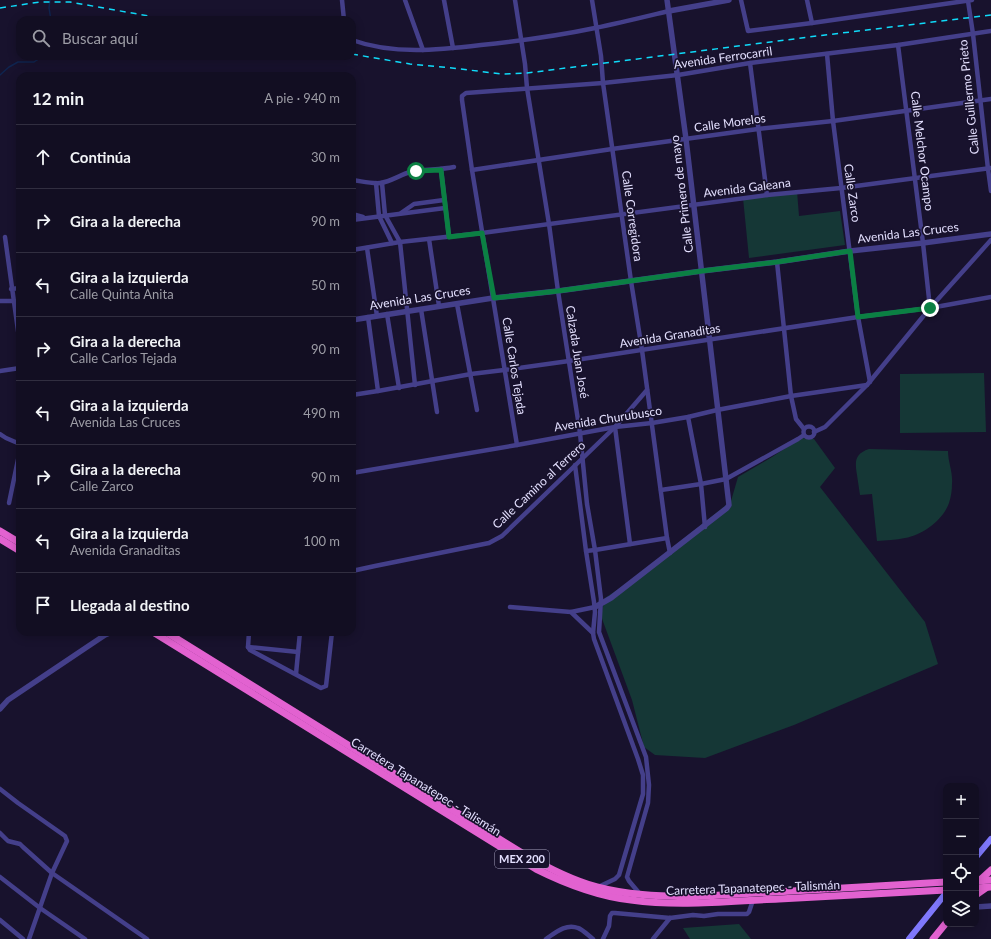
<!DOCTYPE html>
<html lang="es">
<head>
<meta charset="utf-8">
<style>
  :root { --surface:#120e22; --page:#1b172a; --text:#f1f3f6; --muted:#9c9ca5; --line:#312e40 }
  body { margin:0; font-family:Lato,sans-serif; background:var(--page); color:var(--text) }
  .controls { position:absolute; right:12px; bottom:12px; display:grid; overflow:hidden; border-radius:8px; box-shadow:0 2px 10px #0003 }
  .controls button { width:36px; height:36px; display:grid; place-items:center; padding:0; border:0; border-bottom:1px solid var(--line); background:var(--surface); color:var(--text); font:20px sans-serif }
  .stop { position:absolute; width:12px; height:12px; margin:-9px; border:3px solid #0b8043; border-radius:50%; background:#fff }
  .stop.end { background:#0b8043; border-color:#fff; box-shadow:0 1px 4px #0008 }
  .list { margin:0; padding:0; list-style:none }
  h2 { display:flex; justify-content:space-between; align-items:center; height:52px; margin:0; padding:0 16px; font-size:17px }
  h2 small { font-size:13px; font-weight:400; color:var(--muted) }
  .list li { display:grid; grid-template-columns:26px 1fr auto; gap:12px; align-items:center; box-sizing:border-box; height:64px; padding:0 16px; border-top:1px solid var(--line) }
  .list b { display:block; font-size:15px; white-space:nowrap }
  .list p { margin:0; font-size:13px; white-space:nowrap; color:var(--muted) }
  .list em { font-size:13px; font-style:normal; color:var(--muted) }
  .icon { flex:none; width:22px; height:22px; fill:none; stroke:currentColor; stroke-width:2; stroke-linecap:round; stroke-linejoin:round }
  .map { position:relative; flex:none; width:991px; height:939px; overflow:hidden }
  .search { position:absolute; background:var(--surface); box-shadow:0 2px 10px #0003; left:16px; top:16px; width:340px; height:44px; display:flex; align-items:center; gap:10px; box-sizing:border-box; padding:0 14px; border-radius:12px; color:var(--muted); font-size:15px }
  .panel { position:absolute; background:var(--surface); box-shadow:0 2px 10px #0003; left:16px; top:72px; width:340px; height:564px; border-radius:12px }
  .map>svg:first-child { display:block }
  .green { fill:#153736 }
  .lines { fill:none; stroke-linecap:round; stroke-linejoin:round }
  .stream { stroke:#0f244f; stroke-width:1.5 }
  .minor { stroke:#443f8a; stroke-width:4.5 }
  .tertiary { stroke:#443f8a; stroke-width:5.5 }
  .secondary { stroke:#7f78fc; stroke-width:6 }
  .trunk { stroke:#e262d0; stroke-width:7 }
  .rail { stroke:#0fdbfa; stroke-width:1.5; stroke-dasharray:6 5; stroke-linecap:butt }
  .route { stroke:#0b8043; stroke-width:5 }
  .labels { text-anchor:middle; stroke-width:3.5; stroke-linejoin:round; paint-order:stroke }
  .shield { fill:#18122d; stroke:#a6a2bf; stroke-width:1 }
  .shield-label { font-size:11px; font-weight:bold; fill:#e3dffe }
  .street-label { font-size:12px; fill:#e3dffe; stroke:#18122d }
</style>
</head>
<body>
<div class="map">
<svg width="991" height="939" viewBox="0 0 991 939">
  <rect width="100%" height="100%" fill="#18122d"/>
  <g class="green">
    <polygon points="797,191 799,216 840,211 845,245 749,258 743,198"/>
    <polygon points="984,373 986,432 900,433 900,374"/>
    <polygon points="801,438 814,439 835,468 820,487 925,622 938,664 794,725 705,758 655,755 644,747 632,700 601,616 605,598 636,577 731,501 738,477 772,457"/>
    <path d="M 869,449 L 948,451 C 948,462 953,472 952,484 C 952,490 951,497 949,503 C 943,520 923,535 905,538 C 896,540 886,540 877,541 L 872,494 L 860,495 C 859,488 858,482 857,475 C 855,462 854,454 869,449 Z"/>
    <polygon points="739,924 751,939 690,939 683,928"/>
  </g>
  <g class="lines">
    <g class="stream">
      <polyline points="50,0 49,8 51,20"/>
      <polyline points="0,75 9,67 18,62 34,62 43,56"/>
    </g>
    <g class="minor">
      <polyline points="342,0 344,20"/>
      <polyline points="405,0 423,50"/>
      <polyline points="444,0 453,48"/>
      <polyline points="515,0 525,64 527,88 549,224 558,291 580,433 587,504 595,550 601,599 599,632 646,757 649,785 648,803 627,877 629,881 640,894"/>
      <polyline points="592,0 601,56 603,83 631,281 642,350 667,538 670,553"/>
      <polyline points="741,0 748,31 812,23 972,0"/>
      <polyline points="807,0 812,23"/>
      <polyline points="968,1 973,34 988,169 991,191"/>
      <path d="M 352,40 C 393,55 439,50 481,45 C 519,41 557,36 595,28 C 620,23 644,17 669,11"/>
      <polyline points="898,45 923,243 930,308"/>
      <polyline points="827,54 833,121 858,317 870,382"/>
      <polyline points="750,63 767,195"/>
      <polyline points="441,169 449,237"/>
      <polyline points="472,170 612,149 758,129 833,121 991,99"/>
      <path d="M 352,180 C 361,181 371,184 380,183 C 390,182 400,175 410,172 C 424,169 439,170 454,167"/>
      <polyline points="376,183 379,216 392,243"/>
      <polyline points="382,183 385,215 400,242 415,385"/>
      <polyline points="401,213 414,204 444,200"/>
      <polyline points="352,214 363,217"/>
      <polyline points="352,220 445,208"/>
      <polyline points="5,237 20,345"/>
      <polyline points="429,239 439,306"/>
      <polyline points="367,248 377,316"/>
      <polyline points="352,250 400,242 482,233 767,195 841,188 991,168"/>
      <polyline points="777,262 791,396 796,419 804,429"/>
      <polyline points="11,289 20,288"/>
      <polyline points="0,301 14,301"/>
      <polyline points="457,304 477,410"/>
      <polyline points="421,309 437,412"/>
      <polyline points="387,314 399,388"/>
      <polyline points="368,317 378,391"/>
      <polyline points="0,371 20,368"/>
      <polyline points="352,395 378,391 471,374 504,370 569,361 858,317 930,308 991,297"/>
      <polyline points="688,417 701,484 705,527"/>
      <circle cx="809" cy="432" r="5.5"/>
      <polyline points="615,427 630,544"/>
      <polyline points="814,432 825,427 867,385 930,308 991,240"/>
      <polyline points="0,434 6,438 20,444"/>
      <polyline points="517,445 472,170 462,100 462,96 466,93 603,83 678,75 750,63 898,45 991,31"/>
      <polyline points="575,465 586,551 594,602 595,612 593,633 594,639 638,759 643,775 643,794 619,875 615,879 598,887"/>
      <polyline points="352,473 517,445 615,427 652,423 688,417 717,410 791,396 867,385"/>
      <polyline points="661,490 701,484 726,479 798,439 804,435"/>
      <polyline points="9,503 20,450"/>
      <polyline points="586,551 595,550 667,538"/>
      <polyline points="352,571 375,566 489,543 502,536 615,427 647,390"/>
      <polyline points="510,607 571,612 593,633"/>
      <polyline points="571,612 595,607"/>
      <polyline points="249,632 248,647 250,650 321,688 326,686 332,632"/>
      <polyline points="248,647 298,652"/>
      <polyline points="296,674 300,632"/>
      <polyline points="0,789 18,803 65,836 67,841 52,873 29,939"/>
      <polyline points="0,833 8,841 20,844 23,847 52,873 147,939"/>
      <polyline points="0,877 40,908 85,939"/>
      <polyline points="0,920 23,939"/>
      <path d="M 546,939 C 555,933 566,923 578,928 C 582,929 589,936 593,939"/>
      <polyline points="603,939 609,926 610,916 612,913 615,913 670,918 693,915 704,916 718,914 747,914 749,912 753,900"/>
      <polyline points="653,939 670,918"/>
    </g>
    <g class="tertiary">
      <polyline points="669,11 729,0"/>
      <polyline points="352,320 493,298 558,291 702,271 777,262 850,251 923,243 991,234"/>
      <polyline points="595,607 611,598 727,508 729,505 686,139 667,0"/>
      <polyline points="0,709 8,700 90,645 105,635 112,632"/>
      <polyline points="976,907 991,906"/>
    </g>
    <g class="secondary">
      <polyline points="976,857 991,839"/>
      <polyline points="909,939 946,893"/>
    </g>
    <g class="trunk">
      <polyline points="0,531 20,543"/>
      <polyline points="0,539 20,551"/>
      <path d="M 153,632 L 536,869 C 566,884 597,896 631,900 C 680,907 730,901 779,899 C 835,896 890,893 946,890"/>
      <path d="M 166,632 L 522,853 C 546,867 571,880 597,887 C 627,895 658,896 688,897 L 946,882"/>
      <polyline points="980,880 991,870"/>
      <polyline points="976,881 991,880"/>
      <polyline points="976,888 991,887"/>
      <polyline points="976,895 986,888"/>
      <polyline points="933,939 946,923"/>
    </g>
    <g class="rail">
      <polyline points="0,8 40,2 70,2 171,20"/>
      <polyline points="352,54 410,64 452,68 502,74 527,73 817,36 991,15"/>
    </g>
  </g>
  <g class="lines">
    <polyline class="route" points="416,171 441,170 449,237 482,233 494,298 558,291 702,271 777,262 850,251 858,317 930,308"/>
  </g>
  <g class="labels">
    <rect class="shield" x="495" y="850" width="54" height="18" rx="3"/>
    <g class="shield-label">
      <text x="522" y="863">MEX 200</text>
    </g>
    <g class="street-label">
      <text transform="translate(723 58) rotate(-8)" y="4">Avenida Ferrocarril</text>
      <text transform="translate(969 97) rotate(-96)" y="4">Calle Guillermo Prieto</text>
      <text transform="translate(730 123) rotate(-8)" y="4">Calle Morelos</text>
      <text transform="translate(922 151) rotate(83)" y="4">Calle Melchor Ocampo</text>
      <text transform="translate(747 188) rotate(-7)" y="4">Avenida Galeana</text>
      <text transform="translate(852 193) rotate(82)" y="4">Calle Zarco</text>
      <text transform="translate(682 194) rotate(-97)" y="4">Calle Primero de mayo</text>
      <text transform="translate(632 216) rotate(82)" y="4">Calle Corregidora</text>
      <text transform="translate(908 233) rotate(-7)" y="4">Avenida Las Cruces</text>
      <text transform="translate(420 298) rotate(-9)" y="4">Avenida Las Cruces</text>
      <text transform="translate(670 336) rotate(-9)" y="4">Avenida Granaditas</text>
      <text transform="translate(577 352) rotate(81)" y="4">Calzada Juan José</text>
      <text transform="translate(514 366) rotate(81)" y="4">Calle Carlos Tejada</text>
      <text transform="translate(608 419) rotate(-9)" y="4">Avenida Churubusco</text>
      <text transform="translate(539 485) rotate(-43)" y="4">Calle Camino al Terrero</text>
      <text transform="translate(426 787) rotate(32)" y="4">Carretera Tapanatepec - Talismán</text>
      <text transform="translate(753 888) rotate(-2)" y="4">Carretera Tapanatepec - Talismán</text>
    </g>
  </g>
</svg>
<div class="controls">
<button>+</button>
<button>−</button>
<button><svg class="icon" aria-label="locate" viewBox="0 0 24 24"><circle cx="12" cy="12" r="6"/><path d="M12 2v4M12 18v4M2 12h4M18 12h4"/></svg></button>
<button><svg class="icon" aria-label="layers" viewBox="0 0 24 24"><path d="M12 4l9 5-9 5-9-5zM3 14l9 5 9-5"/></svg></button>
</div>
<div class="stop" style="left:416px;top:171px"></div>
<div class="stop end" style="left:930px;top:308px"></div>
<div class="search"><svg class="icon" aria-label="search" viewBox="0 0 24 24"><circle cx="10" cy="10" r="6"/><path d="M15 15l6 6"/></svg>Buscar aquí</div>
<section class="panel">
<h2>12 min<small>A pie · 940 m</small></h2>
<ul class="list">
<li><svg class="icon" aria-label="ahead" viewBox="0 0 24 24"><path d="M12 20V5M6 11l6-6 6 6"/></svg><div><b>Continúa</b></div><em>30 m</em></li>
<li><svg class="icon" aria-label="right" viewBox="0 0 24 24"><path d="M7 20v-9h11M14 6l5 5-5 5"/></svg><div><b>Gira a la derecha</b></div><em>90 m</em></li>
<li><svg class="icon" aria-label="left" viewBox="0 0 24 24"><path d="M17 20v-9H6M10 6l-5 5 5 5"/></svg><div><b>Gira a la izquierda</b><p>Calle Quinta Anita</p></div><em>50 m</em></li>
<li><svg class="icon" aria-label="right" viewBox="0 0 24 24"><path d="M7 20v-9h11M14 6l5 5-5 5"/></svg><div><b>Gira a la derecha</b><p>Calle Carlos Tejada</p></div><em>90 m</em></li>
<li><svg class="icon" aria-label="left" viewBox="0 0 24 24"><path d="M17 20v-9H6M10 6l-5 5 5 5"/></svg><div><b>Gira a la izquierda</b><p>Avenida Las Cruces</p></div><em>490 m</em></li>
<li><svg class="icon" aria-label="right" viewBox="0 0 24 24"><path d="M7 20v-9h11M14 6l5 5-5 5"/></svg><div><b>Gira a la derecha</b><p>Calle Zarco</p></div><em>90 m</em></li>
<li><svg class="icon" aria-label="left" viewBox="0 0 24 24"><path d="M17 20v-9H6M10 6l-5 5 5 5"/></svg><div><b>Gira a la izquierda</b><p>Avenida Granaditas</p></div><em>100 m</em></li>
<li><svg class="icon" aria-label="arrive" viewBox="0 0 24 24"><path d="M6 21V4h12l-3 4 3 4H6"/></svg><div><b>Llegada al destino</b></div></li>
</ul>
</section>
</div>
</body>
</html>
